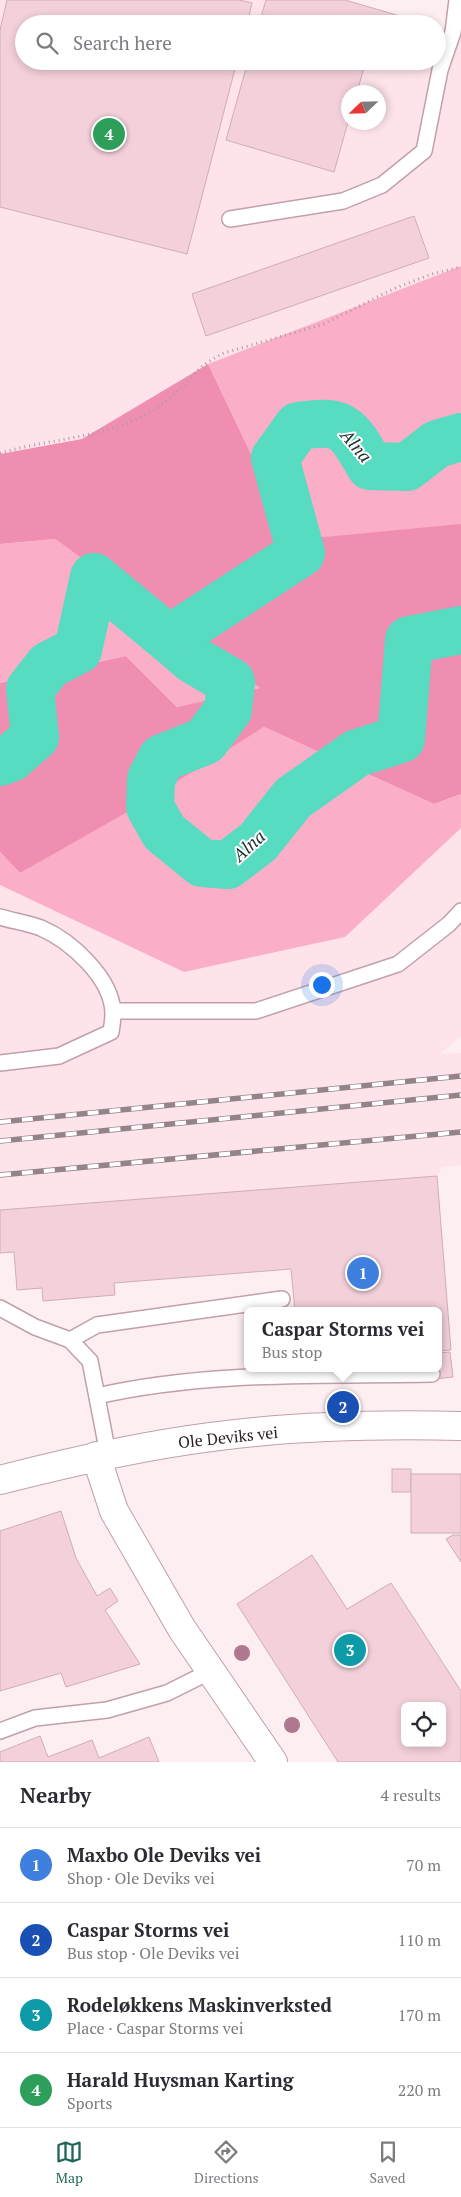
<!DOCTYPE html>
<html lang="en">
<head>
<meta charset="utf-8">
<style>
  :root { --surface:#fff; --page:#f2f2f3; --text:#2b2b33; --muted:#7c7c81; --line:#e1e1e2; --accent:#216759 }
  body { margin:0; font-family:"PT Serif",serif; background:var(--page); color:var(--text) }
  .controls { position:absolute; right:15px; bottom:15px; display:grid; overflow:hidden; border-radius:8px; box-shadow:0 2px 8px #0003 }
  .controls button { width:45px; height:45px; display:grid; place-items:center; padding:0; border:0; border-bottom:1px solid var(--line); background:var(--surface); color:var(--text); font:25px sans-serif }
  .compass { position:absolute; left:341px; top:85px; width:45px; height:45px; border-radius:50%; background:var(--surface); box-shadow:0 2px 8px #0003; rotate:247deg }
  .you { position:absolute; left:321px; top:984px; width:18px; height:18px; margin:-12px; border:4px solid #fff; border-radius:50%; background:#1a73e8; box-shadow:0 0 0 8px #1a73e833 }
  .badge { display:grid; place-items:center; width:32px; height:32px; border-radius:50%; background:var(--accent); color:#fff; font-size:16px; font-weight:700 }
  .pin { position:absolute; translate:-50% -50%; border:2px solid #fff; box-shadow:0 1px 5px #0006 }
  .popup { position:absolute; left:244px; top:1307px; width:198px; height:65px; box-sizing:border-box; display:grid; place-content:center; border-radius:8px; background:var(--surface); filter:drop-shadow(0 1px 4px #0005); font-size:16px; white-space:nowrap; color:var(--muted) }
  .popup b { font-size:19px; color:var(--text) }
  .popup::after { content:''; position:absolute; left:50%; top:100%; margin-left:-10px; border:10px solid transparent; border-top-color:var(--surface) }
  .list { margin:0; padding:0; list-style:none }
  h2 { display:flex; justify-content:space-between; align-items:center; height:65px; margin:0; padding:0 20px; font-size:21px }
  h2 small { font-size:16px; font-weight:400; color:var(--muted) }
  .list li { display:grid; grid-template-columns:32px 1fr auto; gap:15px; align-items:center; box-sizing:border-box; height:75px; padding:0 20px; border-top:1px solid var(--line) }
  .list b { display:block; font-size:19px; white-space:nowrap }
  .list p { margin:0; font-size:16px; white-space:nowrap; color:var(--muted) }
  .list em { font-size:16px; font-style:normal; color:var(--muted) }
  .icon { flex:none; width:28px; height:28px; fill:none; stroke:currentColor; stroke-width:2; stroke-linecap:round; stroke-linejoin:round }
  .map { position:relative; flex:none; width:461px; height:1762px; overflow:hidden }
  .search { position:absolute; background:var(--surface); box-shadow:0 2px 8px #0003; left:15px; right:15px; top:15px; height:55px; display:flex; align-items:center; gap:12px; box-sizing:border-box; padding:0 18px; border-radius:28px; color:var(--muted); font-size:19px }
  .sheet { height:365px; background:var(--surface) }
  nav { display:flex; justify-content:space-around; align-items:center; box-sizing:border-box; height:70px; border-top:1px solid var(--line); background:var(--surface); font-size:14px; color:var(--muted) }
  nav a { display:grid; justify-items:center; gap:2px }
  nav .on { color:var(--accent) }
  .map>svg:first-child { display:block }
  .built { fill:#fee3eb; fill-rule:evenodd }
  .green { fill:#faaec7 }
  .forest { fill:#ef8eb0 }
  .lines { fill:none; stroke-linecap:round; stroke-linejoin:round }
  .river { stroke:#57dbc1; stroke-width:48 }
  .building { fill:#f3d0da; stroke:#ceadb7; fill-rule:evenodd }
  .lane-casing { stroke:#c1a0aa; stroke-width:18 }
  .street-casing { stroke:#c1a0aa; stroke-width:30 }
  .secondary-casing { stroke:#c1a0aa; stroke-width:30 }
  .path { stroke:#aa9da1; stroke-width:3; stroke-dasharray:1 4; stroke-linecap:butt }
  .lane { stroke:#fff; stroke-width:15 }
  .street { stroke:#fff; stroke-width:28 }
  .secondary { stroke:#fff; stroke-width:28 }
  .rail-casing { stroke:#928488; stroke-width:5.5 }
  .rail { stroke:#fff; stroke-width:4; stroke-dasharray:11; stroke-linecap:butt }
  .tree { fill:#ae798f }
  .labels { text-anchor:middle; stroke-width:4; stroke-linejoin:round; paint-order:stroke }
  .street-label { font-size:16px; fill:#2c2024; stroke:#fff }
  .water-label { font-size:18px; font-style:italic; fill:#192f2a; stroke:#fff }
</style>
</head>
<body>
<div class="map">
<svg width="461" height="1762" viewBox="0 0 461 1762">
  <rect width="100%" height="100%" fill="#fdeef2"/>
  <g class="built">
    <path d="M 0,0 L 336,0 L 427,24 L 24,24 L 24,61 L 437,61 L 437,26 L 461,32 L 461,266 L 208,364 L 82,439 L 0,454 ZM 348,92 L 378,92 L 378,122 L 348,122 Z"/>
    <polygon points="461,828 461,1036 440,1054 461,1053 461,1165 442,1167 437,1176 0,1210 0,885 184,972 345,937"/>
  </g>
  <g class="green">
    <polygon points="461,266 461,525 292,540 208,364"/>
    <polygon points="55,539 260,688 177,707 126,656 0,683 0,544"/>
    <polygon points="264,727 434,804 461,794 461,828 345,937 184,972 0,885 0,852 20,873"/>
  </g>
  <polygon class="forest" points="208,364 292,540 461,524 461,794 434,804 264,727 136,807 20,873 0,852 0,683 126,656 177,707 260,688 55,539 0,544 0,454 82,439"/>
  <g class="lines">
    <g class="river">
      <polyline points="169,639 192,659 231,682 228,710 205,741 162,758 151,779 150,807 164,832 202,863 228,865 258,842 293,798 357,753 401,739 409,640 461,630"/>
      <path d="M 0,762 L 11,758 L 35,737 L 30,689 L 49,665 L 78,650 L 94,577 L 169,639 L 301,553 L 275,458 L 298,426 C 344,419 348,427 370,466 L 407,467 L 437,444 L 461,437"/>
    </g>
  </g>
  <g class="building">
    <polygon points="7,0 239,0 252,3 247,24 24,24 24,61 237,61 187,254 0,207 0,30"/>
    <polygon points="266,0 345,0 424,23 259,24"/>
    <polygon points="248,61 366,61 357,92 348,92 348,122 334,172 226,140"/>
    <polygon points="414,216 429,258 206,336 192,294"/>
    <polygon points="437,1176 451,1350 438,1351 438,1311 295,1311 291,1269 114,1283 115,1295 43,1301 42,1288 17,1290 14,1252 0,1253 0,1210"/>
    <polygon points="450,1352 453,1377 435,1379 434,1368 438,1368 438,1353"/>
    <rect x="392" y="1469" width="19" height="23"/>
    <rect x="411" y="1474" width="50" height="59"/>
    <polygon points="61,1511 76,1558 97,1596 110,1588 118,1601 105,1610 140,1664 66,1687 61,1673 0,1691 0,1531"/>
    <polygon points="453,1535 461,1535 461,1562 446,1539"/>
    <path d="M 312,1555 L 347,1609 L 391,1583 L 461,1691 L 461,1762 L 338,1762 L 237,1604 ZM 405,1706 L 442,1706 L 442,1743 L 405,1743 Z"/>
    <polygon points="40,1736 48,1757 92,1740 99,1758 149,1737 159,1762 0,1762 0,1752"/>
  </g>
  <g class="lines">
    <g class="lane-casing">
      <g id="lane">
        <polyline points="230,219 343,201 382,185 424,151 440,70 453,32 457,0"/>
        <path d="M 0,917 C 13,921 28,923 41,928 C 71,941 112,978 113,1013 C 113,1019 112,1026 111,1032 L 59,1056 L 0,1063"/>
        <polyline points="113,1011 256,1011 398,964 449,924 461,911"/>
        <polyline points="0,1308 35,1327 70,1340 90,1361 108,1454"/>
        <polyline points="70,1340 97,1325 282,1299"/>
        <path d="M 97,1396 C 206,1371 321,1376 432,1374"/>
        <polyline points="0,1731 35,1718 107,1710 167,1693 209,1672"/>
      </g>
    </g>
    <g class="street-casing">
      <polyline id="street" points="96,1456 114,1511 182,1629 273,1762"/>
    </g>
    <g class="secondary-casing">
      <path id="secondary" d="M 0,1480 C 70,1462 140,1446 211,1437 C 293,1426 378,1424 461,1426"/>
    </g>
    <path class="path" d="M 0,453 C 49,439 102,438 147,414 C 169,403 179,389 196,372 C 204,364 214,358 224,353 L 324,324 L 393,289 L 432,274 L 461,267"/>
    <use href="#lane" class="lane"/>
    <use href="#street" class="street"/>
    <use href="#secondary" class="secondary"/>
    <g class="rail-casing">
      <g id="rail">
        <polyline points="0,1122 461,1076"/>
        <polyline points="0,1141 461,1095"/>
        <polyline points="0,1175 461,1132"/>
      </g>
    </g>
    <use href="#rail" class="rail"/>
  </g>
  <g class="tree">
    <circle cx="242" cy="1653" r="8"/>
    <circle cx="292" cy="1725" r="8"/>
  </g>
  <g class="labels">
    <g class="street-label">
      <text transform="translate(228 1437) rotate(-6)" y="6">Ole Deviks vei</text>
    </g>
    <g class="water-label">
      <text transform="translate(356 446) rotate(50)" y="6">Alna</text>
      <text transform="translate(249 846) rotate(-42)" y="6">Alna</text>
    </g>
  </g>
</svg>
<div class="controls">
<button><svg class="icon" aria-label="locate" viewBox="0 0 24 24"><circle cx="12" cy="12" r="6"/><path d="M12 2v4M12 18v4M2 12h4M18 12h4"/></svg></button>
</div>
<svg class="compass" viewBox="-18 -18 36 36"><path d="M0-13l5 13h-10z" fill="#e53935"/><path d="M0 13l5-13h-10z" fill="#7c7c81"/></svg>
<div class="you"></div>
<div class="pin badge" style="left:363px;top:1273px;background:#3f7fe0">1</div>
<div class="pin badge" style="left:343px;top:1407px;background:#1a4fb4">2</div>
<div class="popup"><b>Caspar Storms vei</b>Bus stop</div>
<div class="pin badge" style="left:350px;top:1650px;background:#0f9aa8">3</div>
<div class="pin badge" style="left:109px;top:134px;background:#2e9e5b">4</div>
<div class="search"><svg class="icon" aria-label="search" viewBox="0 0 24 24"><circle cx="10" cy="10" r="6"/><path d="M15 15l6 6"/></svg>Search here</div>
</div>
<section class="sheet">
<h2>Nearby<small>4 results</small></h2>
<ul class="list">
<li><span class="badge" style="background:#3f7fe0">1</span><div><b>Maxbo Ole Deviks vei</b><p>Shop · Ole Deviks vei</p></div><em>70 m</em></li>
<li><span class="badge" style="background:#1a4fb4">2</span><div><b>Caspar Storms vei</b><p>Bus stop · Ole Deviks vei</p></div><em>110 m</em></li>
<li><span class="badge" style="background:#0f9aa8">3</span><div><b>Rodeløkkens Maskinverksted</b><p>Place · Caspar Storms vei</p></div><em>170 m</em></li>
<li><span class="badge" style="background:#2e9e5b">4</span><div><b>Harald Huysman Karting</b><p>Sports</p></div><em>220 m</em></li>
</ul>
</section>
<nav>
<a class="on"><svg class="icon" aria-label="map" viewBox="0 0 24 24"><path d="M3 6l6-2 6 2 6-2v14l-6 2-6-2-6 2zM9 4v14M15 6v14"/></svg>Map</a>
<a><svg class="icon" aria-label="directions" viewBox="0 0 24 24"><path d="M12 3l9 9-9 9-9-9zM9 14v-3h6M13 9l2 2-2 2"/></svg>Directions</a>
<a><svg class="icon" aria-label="saved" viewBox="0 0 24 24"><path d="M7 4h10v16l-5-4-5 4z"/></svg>Saved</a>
</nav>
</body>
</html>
